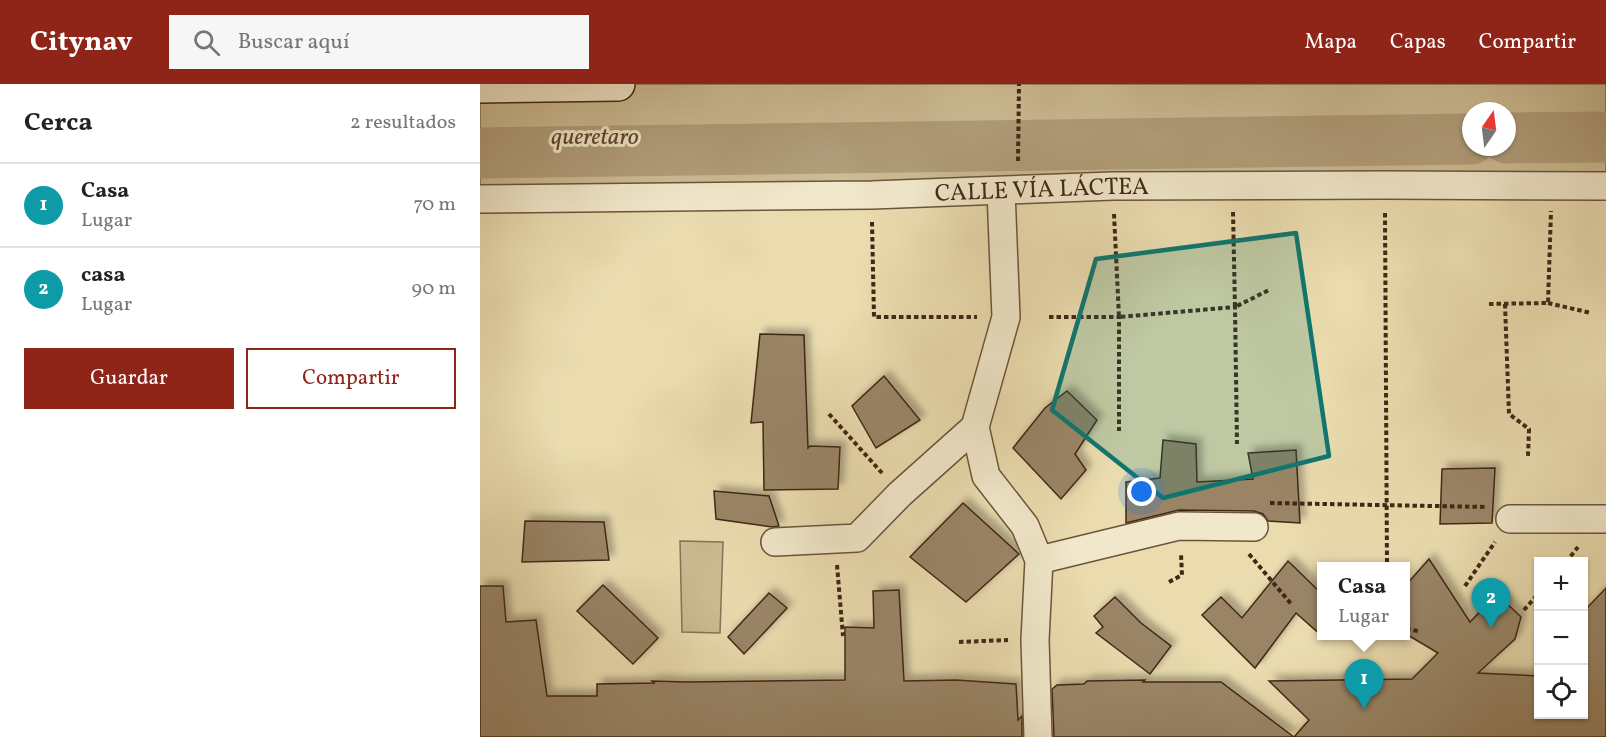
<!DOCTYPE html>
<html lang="es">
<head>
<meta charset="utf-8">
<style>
  :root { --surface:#fff; --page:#f6f6f6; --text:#222; --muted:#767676; --line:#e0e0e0; --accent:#8f2418 }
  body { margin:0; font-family:Vollkorn,serif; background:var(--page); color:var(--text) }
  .controls { position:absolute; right:18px; bottom:18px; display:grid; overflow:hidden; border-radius:0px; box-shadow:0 2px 4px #0004 }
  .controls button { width:54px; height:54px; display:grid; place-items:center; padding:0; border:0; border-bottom:2px solid var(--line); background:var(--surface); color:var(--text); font:30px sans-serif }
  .compass { position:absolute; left:982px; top:18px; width:54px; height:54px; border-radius:50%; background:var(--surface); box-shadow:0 2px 4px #0004; rotate:14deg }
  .you { position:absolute; left:662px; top:408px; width:21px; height:21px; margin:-15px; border:4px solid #fff; border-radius:50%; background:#1a73e8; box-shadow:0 0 0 9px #1a73e833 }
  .badge { display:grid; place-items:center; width:39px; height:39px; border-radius:50%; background:var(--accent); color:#fff; font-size:20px; font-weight:700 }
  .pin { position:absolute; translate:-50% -50px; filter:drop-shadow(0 2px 3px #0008) }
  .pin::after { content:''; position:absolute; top:32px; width:21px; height:18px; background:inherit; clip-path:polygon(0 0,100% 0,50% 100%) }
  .popup { position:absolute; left:837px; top:478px; width:93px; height:78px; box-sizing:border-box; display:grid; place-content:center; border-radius:0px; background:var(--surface); filter:drop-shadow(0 2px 4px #0005); font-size:20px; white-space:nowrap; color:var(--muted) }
  .popup b { font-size:22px; color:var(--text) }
  .popup::after { content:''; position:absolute; left:50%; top:100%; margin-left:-12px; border:12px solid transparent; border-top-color:var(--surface) }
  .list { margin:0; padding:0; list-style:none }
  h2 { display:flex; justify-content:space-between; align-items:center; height:78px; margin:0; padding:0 24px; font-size:26px }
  h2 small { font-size:20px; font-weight:400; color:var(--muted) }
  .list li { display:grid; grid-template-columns:39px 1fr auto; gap:18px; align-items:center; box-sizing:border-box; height:84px; padding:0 24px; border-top:2px solid var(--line) }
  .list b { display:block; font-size:22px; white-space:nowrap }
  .list p { margin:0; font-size:20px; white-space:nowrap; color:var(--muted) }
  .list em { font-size:20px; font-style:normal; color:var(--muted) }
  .actions { display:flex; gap:12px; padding:18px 24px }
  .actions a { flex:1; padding:14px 0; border:2px solid var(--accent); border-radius:0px; text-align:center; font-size:21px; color:var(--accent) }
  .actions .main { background:var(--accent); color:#fff }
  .icon { flex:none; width:33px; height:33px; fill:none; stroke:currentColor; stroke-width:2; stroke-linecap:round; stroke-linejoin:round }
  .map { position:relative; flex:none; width:1126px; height:653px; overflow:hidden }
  header { display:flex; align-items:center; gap:36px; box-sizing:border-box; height:84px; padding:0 30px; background:var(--accent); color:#fff }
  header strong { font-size:28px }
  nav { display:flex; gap:33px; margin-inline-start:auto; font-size:21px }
  .search { width:420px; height:54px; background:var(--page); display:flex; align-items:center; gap:15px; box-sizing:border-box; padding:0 21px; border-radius:0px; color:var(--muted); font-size:22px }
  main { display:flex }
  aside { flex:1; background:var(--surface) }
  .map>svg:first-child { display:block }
  .green { fill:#cdbd95; stroke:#887256; stroke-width:1.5; fill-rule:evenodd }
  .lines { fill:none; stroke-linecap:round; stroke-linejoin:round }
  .river { stroke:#b19e7b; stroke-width:51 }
  .building { fill:#998566; stroke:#422616; stroke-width:1.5; filter:url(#shadow) }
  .street-casing { stroke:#6c543c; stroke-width:30 }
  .secondary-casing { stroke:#422616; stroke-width:36 }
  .path { stroke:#422616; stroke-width:4; stroke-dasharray:4.5 3; stroke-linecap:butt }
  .street { stroke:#f1e8cb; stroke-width:27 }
  .secondary { stroke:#f1e8cb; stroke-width:33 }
  .marked { fill:#0f766e; fill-opacity:0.2; stroke:#0f766e; stroke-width:4.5; stroke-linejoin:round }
  .labels { text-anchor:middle; stroke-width:6; stroke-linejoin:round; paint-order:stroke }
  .park-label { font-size:24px; font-style:italic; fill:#5e442f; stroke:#f1e8cb }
  .street-label { font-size:24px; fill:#422616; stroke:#f1e8cb }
</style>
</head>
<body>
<header>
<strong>Citynav</strong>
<div class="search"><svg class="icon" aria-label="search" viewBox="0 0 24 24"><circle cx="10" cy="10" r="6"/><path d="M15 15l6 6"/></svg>Buscar aquí</div>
<nav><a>Mapa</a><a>Capas</a><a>Compartir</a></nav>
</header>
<main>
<aside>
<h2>Cerca<small>2 resultados</small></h2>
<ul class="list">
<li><span class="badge" style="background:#0f9aa8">1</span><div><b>Casa</b><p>Lugar</p></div><em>70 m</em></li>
<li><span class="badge" style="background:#0f9aa8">2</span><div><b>casa</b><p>Lugar</p></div><em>90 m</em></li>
</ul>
<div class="actions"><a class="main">Guardar</a><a>Compartir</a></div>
</aside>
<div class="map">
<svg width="1126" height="653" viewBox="0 0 1126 653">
  <defs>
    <filter id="shadow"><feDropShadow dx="5.5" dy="-5.5" stdDeviation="3" flood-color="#0004"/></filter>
  </defs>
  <rect width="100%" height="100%" fill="#eadcaf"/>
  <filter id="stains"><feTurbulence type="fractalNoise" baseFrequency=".00333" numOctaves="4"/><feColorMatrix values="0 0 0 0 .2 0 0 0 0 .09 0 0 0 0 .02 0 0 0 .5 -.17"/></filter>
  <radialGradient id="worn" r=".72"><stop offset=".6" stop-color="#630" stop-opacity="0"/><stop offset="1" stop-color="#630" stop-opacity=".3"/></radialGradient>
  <g class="green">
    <path d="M 116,0 L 1126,0 L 1126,90 L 0,106 L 0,1 ZM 991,27 L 1027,27 L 1027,63 L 991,63 Z"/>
    <polygon points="200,457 243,458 240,549 202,548"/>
  </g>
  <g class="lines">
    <g class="river">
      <polyline points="1027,54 1126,53"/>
      <polyline points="0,69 991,55"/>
    </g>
  </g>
  <g class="building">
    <polygon points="280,250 324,251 328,364 330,362 360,363 358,405 284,406 283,338 271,339"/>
    <polygon points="404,292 440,336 396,364 372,322"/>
    <polygon points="587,307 617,336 595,370 606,386 581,415 533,364 565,324"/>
    <polygon points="683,356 716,360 717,398 773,395 768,369 816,366 820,439 788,437 783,430 774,427 699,426 646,439 646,398 680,394"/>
    <polygon points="1015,384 1012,439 960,440 962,385"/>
    <polygon points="234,407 289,412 299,442 292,443 236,435"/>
    <polygon points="483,419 539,470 486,518 430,473"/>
    <polygon points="45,437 124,438 129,476 42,478"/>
    <polygon points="949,475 990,538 1017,510 1041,533 1035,555 998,589 1059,592 1059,630 1104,630 1104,527 1126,504 1126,653 574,653 572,605 577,601 604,600 607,597 665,596 663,598 741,598 814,653 829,636 789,597 932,595 958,569 926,550 926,501"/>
    <polygon points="808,477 842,510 842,552 816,529 775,584 722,531 741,513 762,534"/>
    <polygon points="123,501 178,554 153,580 97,527"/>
    <polygon points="0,502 23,502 26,538 56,536 67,612 117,612 117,600 174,599 172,597 207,598 365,596 365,543 394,544 393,507 419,506 424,597 476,596 536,600 538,636 542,632 542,653 0,653"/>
    <polygon points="289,509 307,524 264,570 248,553"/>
    <polygon points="635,513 661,539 691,562 670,590 616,549 623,543 614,532"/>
  </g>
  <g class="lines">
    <g class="street-casing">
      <g id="street">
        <polyline points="521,107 526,233 495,343 506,392 545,442 559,476 555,556 558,653"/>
        <path id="s1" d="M 0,115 L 392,111 L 633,102 L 904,101 L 1126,102"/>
        <polyline points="1030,435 1126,435"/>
        <polyline points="295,458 377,454 420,410 495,343"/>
        <polyline points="559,476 699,442 774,443"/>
      </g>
    </g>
    <g class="secondary-casing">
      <polyline id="secondary" points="0,2 138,0"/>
    </g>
    <g class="path">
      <polyline points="538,77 539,0"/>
      <polyline points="753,128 755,223 789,206"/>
      <polyline points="905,129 907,482"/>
      <polyline points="634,130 639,233 755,223 757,360"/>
      <polyline points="392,138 394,233 497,233"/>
      <polyline points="1068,219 1111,229"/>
      <polyline points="1009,220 1068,219 1071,127"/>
      <polyline points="1025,220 1029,330 1049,345 1048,372"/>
      <polyline points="569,233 639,233 639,347"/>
      <polyline points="349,330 402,389"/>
      <polyline points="790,419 1007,423"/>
      <polyline points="769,470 812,521"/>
      <polyline points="1086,478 1098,463"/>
      <polyline points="357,481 363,552"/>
      <polyline points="689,498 702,491 701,470"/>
      <polyline points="985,502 1015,458"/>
      <polyline points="1044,526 1058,510"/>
      <polyline points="926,545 938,547"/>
      <polyline points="479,558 528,556"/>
    </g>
    <use href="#street" class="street"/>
    <use href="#secondary" class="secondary"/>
  </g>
  <path class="marked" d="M 816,149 L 849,372 L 683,414 L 572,326 L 616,175 Z"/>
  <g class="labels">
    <g class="park-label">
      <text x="115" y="60">queretaro</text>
    </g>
    <g class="street-label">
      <text dy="8" stroke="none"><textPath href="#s1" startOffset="562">CALLE VÍA LÁCTEA</textPath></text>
    </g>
  </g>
  <rect width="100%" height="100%" filter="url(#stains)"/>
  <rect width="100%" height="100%" fill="url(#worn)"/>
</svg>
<div class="controls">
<button>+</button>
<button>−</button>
<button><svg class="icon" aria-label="locate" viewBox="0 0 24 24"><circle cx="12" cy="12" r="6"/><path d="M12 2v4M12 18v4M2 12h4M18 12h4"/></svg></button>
</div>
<svg class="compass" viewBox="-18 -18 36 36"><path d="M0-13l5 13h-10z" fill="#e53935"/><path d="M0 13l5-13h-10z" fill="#767676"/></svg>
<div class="you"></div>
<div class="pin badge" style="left:884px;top:625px;background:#0f9aa8">1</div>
<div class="popup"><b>Casa</b>Lugar</div>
<div class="pin badge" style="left:1011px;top:544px;background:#0f9aa8">2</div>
</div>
</main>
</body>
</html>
